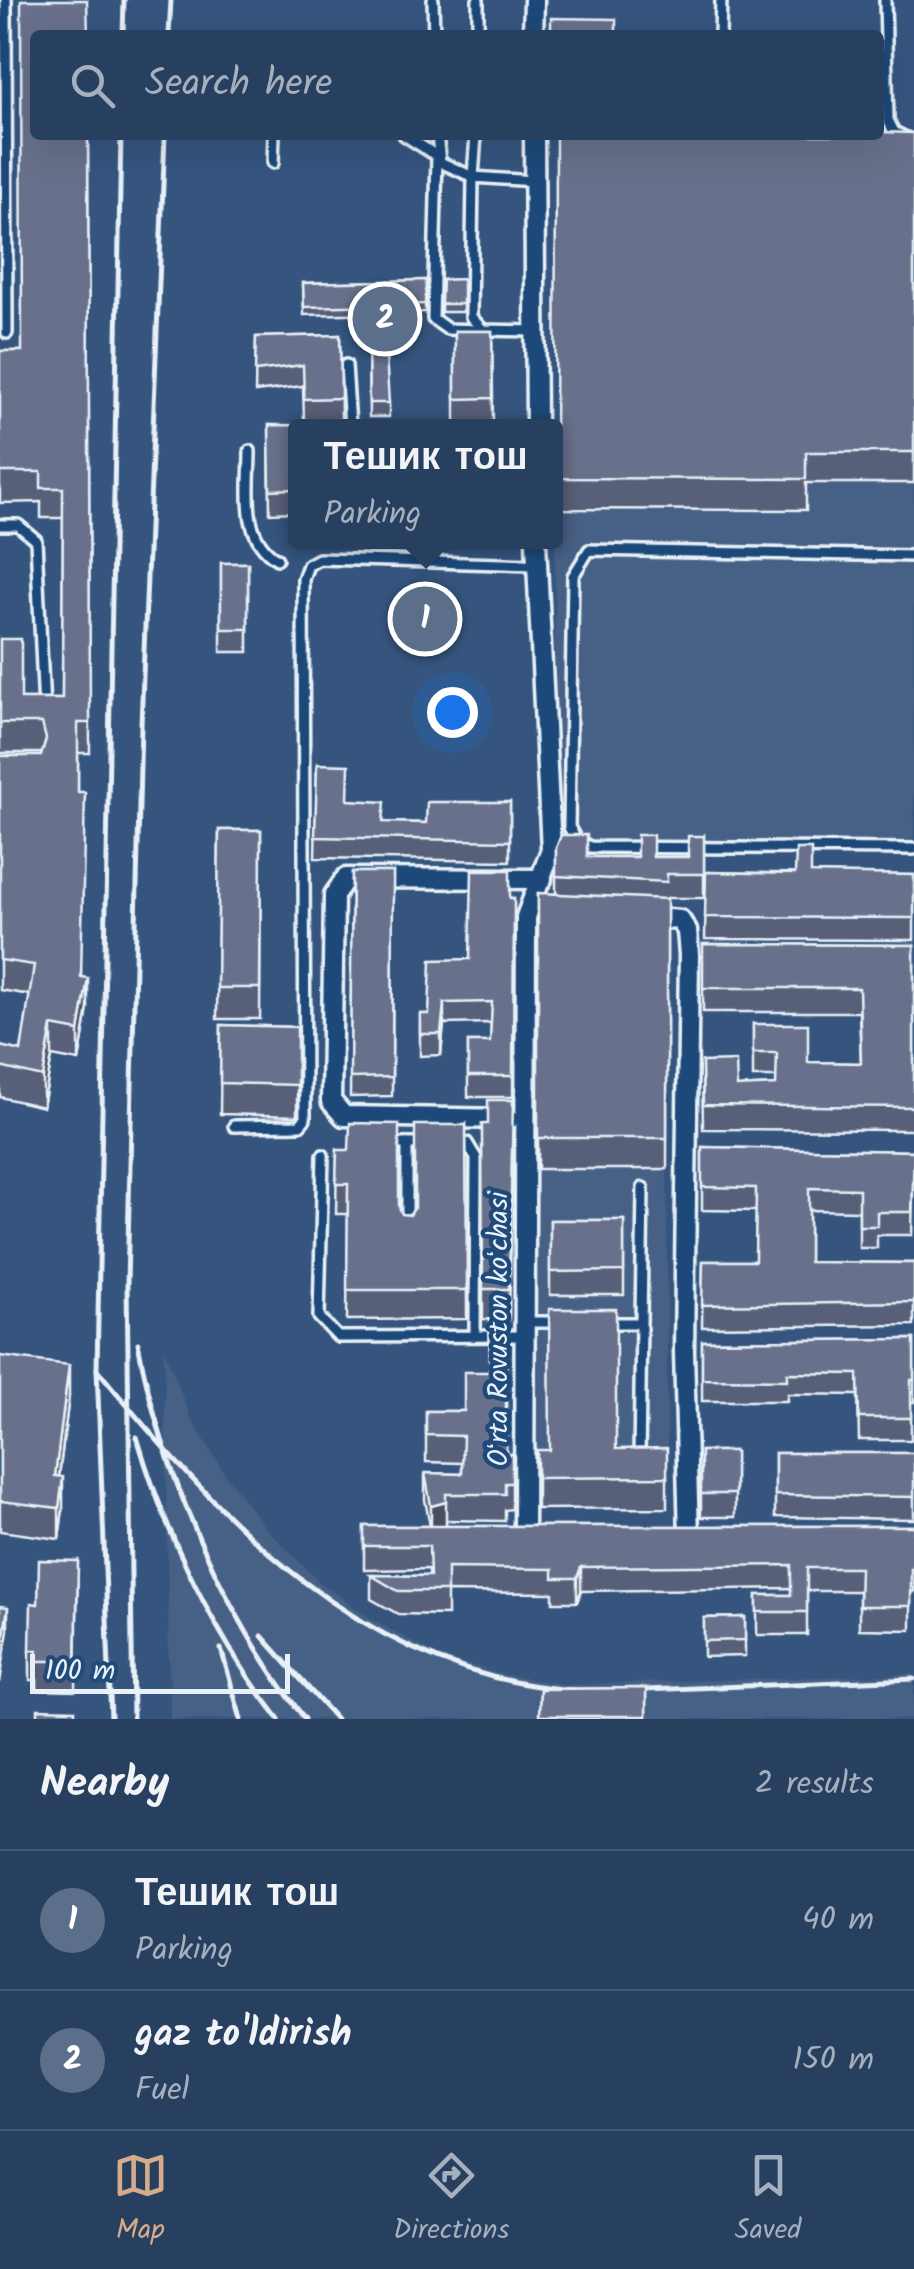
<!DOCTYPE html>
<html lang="en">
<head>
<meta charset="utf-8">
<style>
  :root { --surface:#28405f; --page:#344b68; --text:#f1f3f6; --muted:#a5afbd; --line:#445974; --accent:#d6ab8b }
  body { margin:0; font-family:Kalam,sans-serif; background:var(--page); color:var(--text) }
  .scale { position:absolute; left:30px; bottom:25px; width:260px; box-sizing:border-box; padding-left:10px; border:5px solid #e8f1f8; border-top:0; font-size:28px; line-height:35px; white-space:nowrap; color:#e8f1f8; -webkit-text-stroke:8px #1f4a7a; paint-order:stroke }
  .you { position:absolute; left:452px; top:712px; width:35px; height:35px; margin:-25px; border:8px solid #fff; border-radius:50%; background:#1a73e8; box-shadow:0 0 0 15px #1a73e833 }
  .badge { display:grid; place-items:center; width:65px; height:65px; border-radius:50%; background:var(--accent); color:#fff; font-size:32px; font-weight:700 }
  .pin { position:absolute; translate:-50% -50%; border:5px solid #fff; box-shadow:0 2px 10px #0006 }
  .popup { position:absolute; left:288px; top:419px; width:275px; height:130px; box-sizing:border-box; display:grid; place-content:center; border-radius:10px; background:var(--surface); filter:drop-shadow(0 2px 8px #0005); font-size:32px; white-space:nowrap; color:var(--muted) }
  .popup b { font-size:38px; color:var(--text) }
  .popup::after { content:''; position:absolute; left:50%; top:100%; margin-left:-20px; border:20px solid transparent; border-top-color:var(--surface) }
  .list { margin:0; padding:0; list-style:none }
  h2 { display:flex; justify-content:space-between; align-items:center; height:130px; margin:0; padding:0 40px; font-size:42px }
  h2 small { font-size:32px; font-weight:400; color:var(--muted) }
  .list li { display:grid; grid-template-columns:65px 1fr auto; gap:30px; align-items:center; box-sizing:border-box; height:140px; padding:0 40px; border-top:2px solid var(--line) }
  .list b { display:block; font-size:38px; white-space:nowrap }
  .list p { margin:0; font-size:32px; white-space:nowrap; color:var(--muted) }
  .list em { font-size:32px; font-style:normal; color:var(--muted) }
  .icon { flex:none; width:55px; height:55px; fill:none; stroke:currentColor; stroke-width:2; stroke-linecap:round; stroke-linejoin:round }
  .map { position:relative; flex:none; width:914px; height:1719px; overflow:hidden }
  .search { position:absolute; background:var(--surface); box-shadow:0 10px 40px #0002; left:30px; right:30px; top:30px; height:110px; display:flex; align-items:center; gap:25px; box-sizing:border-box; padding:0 35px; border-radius:10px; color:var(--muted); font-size:38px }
  .sheet { height:410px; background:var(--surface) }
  nav { display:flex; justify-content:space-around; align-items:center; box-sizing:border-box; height:140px; border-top:2px solid var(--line); background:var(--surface); font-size:28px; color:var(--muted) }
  nav a { display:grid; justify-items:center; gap:5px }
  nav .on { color:var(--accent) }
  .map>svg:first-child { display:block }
  .built { fill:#476085 }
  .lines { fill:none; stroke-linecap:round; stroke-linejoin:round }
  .service-casing { stroke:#e8f1f8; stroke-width:16 }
  .minor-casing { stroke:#e8f1f8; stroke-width:25 }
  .service { stroke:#1f4a7a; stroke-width:9 }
  .minor { stroke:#1f4a7a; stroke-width:18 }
  .rail { stroke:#e8f1f8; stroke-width:5 }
  .wall { fill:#595f78; stroke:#e8f1f8; stroke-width:2.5 }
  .shaded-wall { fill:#494e61; stroke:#e8f1f8; stroke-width:2.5 }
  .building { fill:#686f8b; stroke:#e8f1f8; stroke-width:2.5 }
  .labels { text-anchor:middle; stroke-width:9; stroke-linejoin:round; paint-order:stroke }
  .street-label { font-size:28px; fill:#e8f1f8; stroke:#1f4a7a }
</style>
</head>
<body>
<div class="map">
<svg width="914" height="1719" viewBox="0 0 914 1719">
  <rect width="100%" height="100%" fill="#35557f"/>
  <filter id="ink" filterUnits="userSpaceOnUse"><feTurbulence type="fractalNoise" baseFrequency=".01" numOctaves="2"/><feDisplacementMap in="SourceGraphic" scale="20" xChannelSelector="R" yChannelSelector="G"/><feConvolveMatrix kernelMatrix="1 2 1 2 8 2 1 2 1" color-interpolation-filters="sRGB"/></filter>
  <g filter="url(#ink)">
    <g class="built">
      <polygon points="914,163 914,854 555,852 555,426"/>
      <polygon points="667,919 667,1508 531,1509 533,920"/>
      <polygon points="164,1349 190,1416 225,1474 265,1527 319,1582 373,1620 436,1655 498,1674 568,1685 914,1674 914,1719 170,1719"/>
    </g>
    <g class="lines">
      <g class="service-casing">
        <g id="service">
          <polyline points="6,0 7,333"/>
          <polyline points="433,0 434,35"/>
          <polyline points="885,0 888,120 894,132 914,142"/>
          <polyline points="478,35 478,0"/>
          <polyline points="720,35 721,0"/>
          <polyline points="404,135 437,156 433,319 447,329 480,330"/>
          <polyline points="437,135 440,162 473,177 476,135"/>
          <polyline points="273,163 274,135"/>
          <polyline points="534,181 473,177 471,317 483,330 536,331"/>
          <polyline points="346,365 350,426"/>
          <path d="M 250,451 C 250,489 240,537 277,559"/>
          <polyline points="0,525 18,525 36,540 44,710"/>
          <polyline points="914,556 589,550 573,576 569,827 576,840 590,847 914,849"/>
          <polyline points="234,1126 300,1125 305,1119 303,579 308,565 319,559 536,565"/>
          <polyline points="391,1144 425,1144"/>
          <polyline points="456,1144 467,1143 476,1158 475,1336"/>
          <polyline points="323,1155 319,1317 338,1337 524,1336"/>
          <polyline points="407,1224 407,1144"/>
          <polyline points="524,1322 561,1322"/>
          <polyline points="607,1323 638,1323"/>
          <polyline points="639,1459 643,1188"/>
        </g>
      </g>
      <g class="minor-casing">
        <g id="minor">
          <polyline points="533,35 534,0"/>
          <polyline points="534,135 536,426"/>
          <polyline points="643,917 680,920 687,931 689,955 684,1351 689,1538"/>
          <polyline points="509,1119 344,1116 331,1101 334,895 346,878 542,879"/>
          <polyline points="524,1539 526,917 551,850 536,542"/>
        </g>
      </g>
      <use href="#service" class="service"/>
      <use href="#minor" class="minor"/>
      <g class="rail">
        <polyline points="123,35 124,0"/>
        <polyline points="169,35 171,0"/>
        <path d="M 138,1343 C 162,1473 224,1615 305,1719"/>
        <path d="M 97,1369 C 221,1521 367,1678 575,1690"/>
        <path d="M 137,1437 C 166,1536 215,1638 279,1719"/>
        <polyline points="262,1636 336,1719"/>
        <polyline points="221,1649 241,1719"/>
        <polyline points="620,1691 914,1679"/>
        <polyline points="111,1719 97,1369 121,135"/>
        <polyline points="133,1719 127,1284 141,725 165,135"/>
      </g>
    </g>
    <g class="wall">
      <polygon points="914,133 914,483 806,483 806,510 555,509 555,426"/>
      <polygon points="88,135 90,753 78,753 78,792 81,977 88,1008 79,1061 52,1056 43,1107 0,1097 0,1046 21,1051 30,995 0,990 0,756 41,756 42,753 0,753 0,639 21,699 62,699 63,518 41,518 41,502 0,503 0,351 22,351"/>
      <polygon points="463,279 463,312 441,312 442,280"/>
      <polygon points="426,280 425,312 304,315 303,283"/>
      <polygon points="455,331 492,331 493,422 455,423"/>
      <polygon points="340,335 341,420 304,420 303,386 255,392 256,337"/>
      <polygon points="368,339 389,403 389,417 369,417"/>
      <polygon points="269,425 295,426 295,512 270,513"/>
      <rect x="221" y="563" width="27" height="89"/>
      <polygon points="317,764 349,800 385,822 426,823 510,802 510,861 315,858"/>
      <polygon points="219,830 261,830 260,1019 217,1019"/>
      <polygon points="704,836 704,898 667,898 667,1169 538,1169 538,893 556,894 556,848 587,857 688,857"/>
      <polygon points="352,872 393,872 392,1096 350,1097"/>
      <polygon points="706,872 914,875 914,940 705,939"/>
      <polygon points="510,898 514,898 513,1097 468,1097 468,1042 490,1042 491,1023 444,1024 441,1055 420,1056 420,1014 429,1014 470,959"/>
      <polygon points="703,944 914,945 914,1130 703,1129 702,1062 737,1087 776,1085 777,1077 753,1077 753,1024 808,1062 861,1063 859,1012 703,1012"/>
      <polygon points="221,1025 297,1027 297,1116 220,1114"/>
      <polygon points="482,1124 513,1131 509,1320 506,1320 506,1454 512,1454 512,1509 505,1510 505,1521 446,1520 446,1526 914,1526 914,1592 911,1592 911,1630 859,1629 859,1591 807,1591 807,1635 757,1635 757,1595 791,1595 791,1588 581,1591 577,1602 553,1602 553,1593 447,1592 447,1615 398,1614 371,1599 371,1575 429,1576 429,1569 364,1570 364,1526 430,1526 425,1500 425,1473 462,1474 462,1463 426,1462 426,1411 464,1411 489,1372 501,1320 483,1319"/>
      <polygon points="466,1125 467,1319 347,1320 348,1214 336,1214 337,1150 399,1207 402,1214 410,1215"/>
      <polygon points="702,1147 914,1151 912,1235 877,1235 877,1248 859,1248 859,1211 809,1210 809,1262 914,1263 914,1325 702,1327 703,1261 755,1261 756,1211 702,1210"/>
      <rect x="550" y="1220" width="74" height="75"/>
      <polygon points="914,1339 914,1402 911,1402 911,1440 859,1440 858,1395 787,1394 787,1401 702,1401 702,1341"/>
      <polygon points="0,1356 69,1396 59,1476 63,1508 59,1539 0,1531"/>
      <polygon points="616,1449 667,1477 667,1508 537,1509 537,1478"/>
      <rect x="701" y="1451" width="34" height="66"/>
      <polygon points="775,1453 914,1453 914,1519 775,1517"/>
      <polygon points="78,1561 76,1691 37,1690 37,1680 30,1680 30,1650 38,1604"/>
      <polygon points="745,1617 745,1656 704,1657 704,1618"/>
      <polygon points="646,1688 646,1719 539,1719 540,1689"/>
    </g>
    <g class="shaded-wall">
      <polygon points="88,978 88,1008 79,1061 79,1031"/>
      <polygon points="444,1003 444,1024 441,1055 441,1034"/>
      <polygon points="52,1026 52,1056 43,1107 43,1077"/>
      <polygon points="69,1365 69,1396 55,1507 55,1476"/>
      <polygon points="63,1477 63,1508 59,1539 59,1508"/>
      <polygon points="446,1502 446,1528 431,1533 431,1506"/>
      <polygon points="581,1567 581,1591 577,1602 577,1578"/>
      <polygon points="8,1607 8,1630 0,1683 0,1660"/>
    </g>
    <g class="building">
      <polygon points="21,0 87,0 88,35 35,35 35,135 88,135 90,723 78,723 78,792 85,792 81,977 88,978 79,1031 52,1026 43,1077 0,1067 0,1046 21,1051 34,965 0,960 0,756 41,756 46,739 42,723 0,723 0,639 21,639 21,699 62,699 63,488 41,488 41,472 0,472 0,351 22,351"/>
      <polygon points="551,18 616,19 616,35 551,35"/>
      <polygon points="879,132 914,133 914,452 806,452 806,479 555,478 556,135 879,135"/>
      <polygon points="463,279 463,304 441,304 442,280"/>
      <polygon points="426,280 425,304 304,307 303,283"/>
      <polygon points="455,331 492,331 493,398 455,399"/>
      <polygon points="340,335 341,398 304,399 303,365 255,371 256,337"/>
      <polygon points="368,339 385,339 389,403 369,403"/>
      <polygon points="269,425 402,426 295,426 295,489 270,490"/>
      <rect x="221" y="563" width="27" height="66"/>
      <polygon points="317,764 349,765 348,800 385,802 383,822 426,823 427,802 510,802 510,841 315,837"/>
      <polygon points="219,830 261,830 260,988 217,988"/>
      <polygon points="561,835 587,835 587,857 637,857 637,835 653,835 653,857 688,857 688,836 704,836 704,874 667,874 667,882 556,876 556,848"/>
      <polygon points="796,849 811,849 811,873 914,875 914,918 705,917 706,872 795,874"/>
      <polygon points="472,870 510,870 510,898 514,898 513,1076 468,1076 468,1042 490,1042 492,1002 444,1003 441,1034 420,1034 420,1014 429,1014 431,960 470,959"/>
      <polygon points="352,872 393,872 392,1077 350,1078"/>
      <polygon points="538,893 667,899 667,1138 538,1138"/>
      <polygon points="703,944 914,945 914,1107 703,1105 702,1062 736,1061 737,1087 776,1085 777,1053 753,1053 753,1024 808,1024 808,1062 861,1063 859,988 703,988"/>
      <polygon points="221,1025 297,1027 297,1085 220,1083"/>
      <polygon points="488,1100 513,1100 509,1289 483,1289 482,1124 488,1124"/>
      <polygon points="350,1123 399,1124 399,1207 402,1214 410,1215 415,1207 415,1125 466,1125 467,1290 347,1290 348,1184 336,1184 337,1150 349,1150"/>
      <polygon points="702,1147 914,1151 912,1212 877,1212 877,1226 859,1226 859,1189 809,1188 809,1262 914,1263 914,1302 702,1305 703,1261 755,1261 756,1188 702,1187"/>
      <polygon points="550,1220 624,1220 624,1271 550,1272"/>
      <polygon points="549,1309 616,1309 616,1449 667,1448 667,1477 537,1478 537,1450 550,1450"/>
      <polygon points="506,1319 506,1454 512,1454 512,1483 505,1483 505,1494 446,1494 446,1502 431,1506 425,1473 462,1474 463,1436 426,1435 426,1411 464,1411 464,1372 490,1372 489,1320"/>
      <polygon points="914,1339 914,1380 911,1380 911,1418 859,1418 858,1374 787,1373 787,1380 702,1379 702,1341"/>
      <polygon points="0,1356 69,1365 55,1476 63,1477 59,1508 0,1501"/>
      <rect x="701" y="1451" width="34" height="43"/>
      <polygon points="775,1453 914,1453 914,1497 775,1495"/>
      <polygon points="364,1526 914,1526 914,1569 911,1569 911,1606 859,1606 860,1568 807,1568 807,1612 757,1612 757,1595 791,1595 791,1565 581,1567 577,1578 553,1578 553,1569 447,1568 447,1591 398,1591 371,1575 430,1576 429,1546 364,1546"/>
      <polygon points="39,1560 78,1561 76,1661 37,1661 37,1650 30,1650 31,1603 38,1604"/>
      <polygon points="0,1606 8,1607 0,1660"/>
      <polygon points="745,1617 745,1640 704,1641 704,1618"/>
      <polygon points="646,1688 646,1716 539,1716 540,1689"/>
      <polygon points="38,1709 75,1710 75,1719 38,1719"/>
    </g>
  </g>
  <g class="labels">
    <g class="street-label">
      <text transform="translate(497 1329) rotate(-90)" y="10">Oʻrta Rovuston koʻchasi</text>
    </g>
  </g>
</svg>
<div class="scale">100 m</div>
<div class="you"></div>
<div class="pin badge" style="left:425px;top:619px;background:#5c6f8a">1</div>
<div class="popup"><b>Тешик тош</b>Parking</div>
<div class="pin badge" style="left:385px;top:319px;background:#5c6f8a">2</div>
<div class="search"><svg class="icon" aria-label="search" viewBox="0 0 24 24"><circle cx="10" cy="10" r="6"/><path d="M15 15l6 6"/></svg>Search here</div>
</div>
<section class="sheet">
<h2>Nearby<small>2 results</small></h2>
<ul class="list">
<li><span class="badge" style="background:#5c6f8a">1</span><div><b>Тешик тош</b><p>Parking</p></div><em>40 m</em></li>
<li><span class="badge" style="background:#5c6f8a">2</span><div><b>gaz to'ldirish</b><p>Fuel</p></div><em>150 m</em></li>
</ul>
</section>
<nav>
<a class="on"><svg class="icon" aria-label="map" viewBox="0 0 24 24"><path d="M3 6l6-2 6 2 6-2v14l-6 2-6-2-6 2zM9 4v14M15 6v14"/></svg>Map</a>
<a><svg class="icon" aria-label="directions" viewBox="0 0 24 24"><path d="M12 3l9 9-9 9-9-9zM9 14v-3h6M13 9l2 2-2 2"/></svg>Directions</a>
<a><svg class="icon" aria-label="saved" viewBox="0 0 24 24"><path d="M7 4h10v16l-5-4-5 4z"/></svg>Saved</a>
</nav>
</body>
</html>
